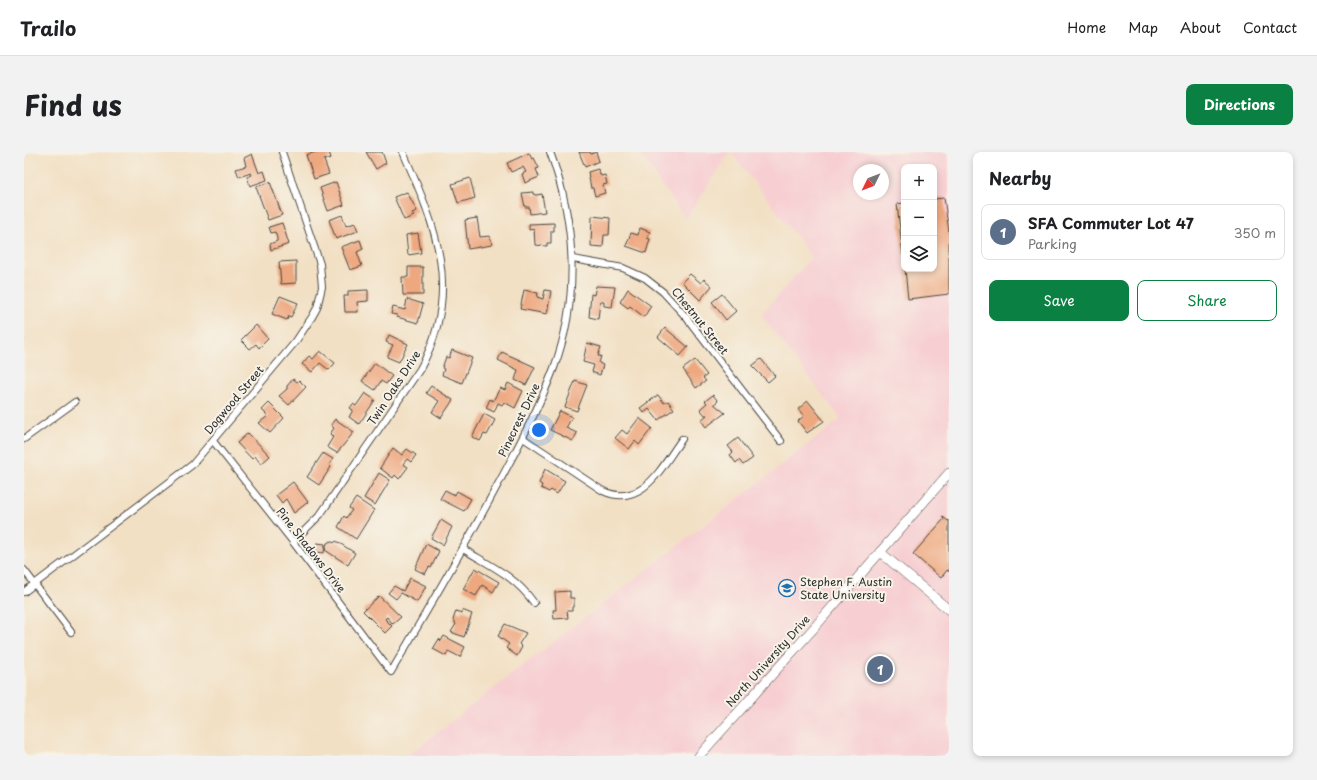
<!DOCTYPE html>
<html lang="en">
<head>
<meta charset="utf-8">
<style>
  :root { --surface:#fff; --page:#f2f2f2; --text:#202124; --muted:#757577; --line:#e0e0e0; --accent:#0b8043 }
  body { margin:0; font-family:"Playpen Sans",sans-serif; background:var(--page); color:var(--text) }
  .controls { position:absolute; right:12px; top:12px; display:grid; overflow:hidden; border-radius:8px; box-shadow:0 2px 6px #0003 }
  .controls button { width:36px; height:36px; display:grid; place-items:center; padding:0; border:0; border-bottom:1px solid var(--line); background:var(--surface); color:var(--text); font:20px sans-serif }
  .compass { position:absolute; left:829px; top:12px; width:36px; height:36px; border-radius:50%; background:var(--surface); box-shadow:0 2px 6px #0003; rotate:227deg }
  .you { position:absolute; left:515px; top:278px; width:14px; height:14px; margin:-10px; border:3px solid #fff; border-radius:50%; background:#1a73e8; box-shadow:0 0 0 6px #1a73e833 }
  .badge { display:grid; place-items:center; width:26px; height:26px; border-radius:50%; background:var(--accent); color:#fff; font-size:13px; font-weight:700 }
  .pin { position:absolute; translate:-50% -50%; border:2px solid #fff; box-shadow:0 1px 4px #0006 }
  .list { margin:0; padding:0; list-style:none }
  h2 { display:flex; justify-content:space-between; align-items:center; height:52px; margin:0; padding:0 16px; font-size:17px }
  h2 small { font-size:13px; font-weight:400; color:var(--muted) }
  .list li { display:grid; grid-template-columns:26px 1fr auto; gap:12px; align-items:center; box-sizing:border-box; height:56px; margin:0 8px 8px; padding:0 8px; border:1px solid var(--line); border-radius:8px }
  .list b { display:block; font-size:15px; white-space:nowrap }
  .list p { margin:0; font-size:13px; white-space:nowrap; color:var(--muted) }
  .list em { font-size:13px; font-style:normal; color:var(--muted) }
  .actions { display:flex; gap:8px; padding:12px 16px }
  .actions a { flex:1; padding:9px 0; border:1px solid var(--accent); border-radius:8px; text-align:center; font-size:14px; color:var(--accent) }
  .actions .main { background:var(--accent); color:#fff }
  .icon { flex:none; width:22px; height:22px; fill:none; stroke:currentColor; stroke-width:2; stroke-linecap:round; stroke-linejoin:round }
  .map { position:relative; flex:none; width:925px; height:604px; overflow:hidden; border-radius:8px }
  header { display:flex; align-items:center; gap:24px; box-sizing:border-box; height:56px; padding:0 20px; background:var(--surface); border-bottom:1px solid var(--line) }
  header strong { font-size:19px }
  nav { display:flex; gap:22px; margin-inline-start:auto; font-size:14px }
  .intro { display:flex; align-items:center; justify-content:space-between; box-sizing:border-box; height:96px; padding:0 24px }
  h1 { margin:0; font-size:28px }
  .button { padding:10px 18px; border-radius:8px; background:var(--accent); color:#fff; font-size:14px; font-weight:700 }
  main { display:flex; gap:24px; padding:0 24px }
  aside { flex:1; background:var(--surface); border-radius:8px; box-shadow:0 2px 6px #0003 }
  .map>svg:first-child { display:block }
  .built { fill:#f7cfd3; fill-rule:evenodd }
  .building { fill:#eea880 }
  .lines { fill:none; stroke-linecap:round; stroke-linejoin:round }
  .street-casing { stroke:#494642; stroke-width:8 }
  .secondary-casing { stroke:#494642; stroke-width:10 }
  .street { stroke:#fff; stroke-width:6 }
  .secondary { stroke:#fff; stroke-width:9 }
  .labels { text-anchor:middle; stroke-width:4; stroke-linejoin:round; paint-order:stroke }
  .street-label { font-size:11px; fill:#2b2b2b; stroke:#f7f3e8 }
  .poi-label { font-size:11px; fill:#2b2b2b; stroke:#f7f3e8; text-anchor:start }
</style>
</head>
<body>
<header>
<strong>Trailo</strong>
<nav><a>Home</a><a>Map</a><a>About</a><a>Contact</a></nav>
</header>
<div class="intro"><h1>Find us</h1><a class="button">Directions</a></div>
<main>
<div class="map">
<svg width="925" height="604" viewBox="0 0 925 604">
  <rect width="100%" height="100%" fill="#f7f3e8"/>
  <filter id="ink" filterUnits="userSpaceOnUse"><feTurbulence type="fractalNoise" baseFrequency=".025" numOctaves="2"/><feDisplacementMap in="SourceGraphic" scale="8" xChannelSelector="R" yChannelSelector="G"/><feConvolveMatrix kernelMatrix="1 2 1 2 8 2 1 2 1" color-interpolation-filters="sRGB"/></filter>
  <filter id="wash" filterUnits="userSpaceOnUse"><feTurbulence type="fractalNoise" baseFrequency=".012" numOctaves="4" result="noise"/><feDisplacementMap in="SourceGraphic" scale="16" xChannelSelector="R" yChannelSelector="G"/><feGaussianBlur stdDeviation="0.9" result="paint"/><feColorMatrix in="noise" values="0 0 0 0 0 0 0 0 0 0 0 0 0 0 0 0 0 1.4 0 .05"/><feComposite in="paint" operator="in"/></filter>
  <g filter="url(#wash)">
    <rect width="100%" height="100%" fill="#f2e0c4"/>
    <g class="built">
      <polygon points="615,0 705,0 662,67"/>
      <path d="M 707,0 L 925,0 L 925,604 L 383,604 L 817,267 L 737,163 L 788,105 ZM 880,15 L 910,15 L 910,117 L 880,117 ZM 835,18 L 859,18 L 859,42 L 835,42 Z"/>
    </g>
    <g id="blocks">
      <g class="building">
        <polygon points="292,0 305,0 307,6 300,8 305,22 290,27 282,3"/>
        <polygon points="342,0 358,0 362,11 352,17"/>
        <polygon points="555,0 566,0 567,2 572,0 575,9 561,15"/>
        <polygon points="505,1 508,7 510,6 515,16 512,17 515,25 501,31 498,22 502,20 499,15 487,20 483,11"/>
        <polygon points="228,2 235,21 240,19 243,28 226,34 223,25 228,23 227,21 215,25 212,17 222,14 220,6"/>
        <polygon points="574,17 577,24 581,23 583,32 579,33 581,41 571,44 569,36 567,36 564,20"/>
        <polygon points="446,26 451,46 434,51 428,32"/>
        <polygon points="246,30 258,63 244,68 232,35"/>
        <polygon points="312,30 320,53 304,59 296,36"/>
        <polygon points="383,40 393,59 388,61 390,64 380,68 370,45"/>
        <polygon points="509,40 509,42 512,43 518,42 521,60 506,62 505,55 501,55 498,41"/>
        <polygon points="920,46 925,80 925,142 884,147 881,117 910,117 910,47"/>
        <polygon points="880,51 880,103 879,103 873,52"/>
        <polygon points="318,63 322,74 331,71 334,79 312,87 305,68"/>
        <polygon points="568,64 586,66 585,83 580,83 579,95 567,94"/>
        <polygon points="453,66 456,85 466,84 468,93 444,97 441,68"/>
        <polygon points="258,71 265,92 247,98 246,92 253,89 253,86 251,80 247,81 245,75"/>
        <polygon points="530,71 530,79 527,79 527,91 523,91 523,94 511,93 510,77 505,78 505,72"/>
        <polygon points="616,76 626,80 623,86 626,87 622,101 602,94 607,81 614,83"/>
        <polygon points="394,81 397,101 384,103 382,83"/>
        <polygon points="336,88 339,97 333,100 338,114 326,118 317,95"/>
        <polygon points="272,109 272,131 257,132 255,110"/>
        <polygon points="384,115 399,115 399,143 379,143 378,125 384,125"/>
        <polygon points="666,122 677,131 680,127 688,134 676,148 658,130"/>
        <polygon points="572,134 591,135 588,155 580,154 580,150 576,150 574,167 565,165 567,142 570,143"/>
        <polygon points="604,137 627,154 620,165 606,154 604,156 596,150"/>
        <polygon points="344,138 344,149 333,150 334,160 321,160 320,144 324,144 324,139"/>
        <polygon points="500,138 514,141 513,145 519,147 521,138 527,139 523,162 496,157"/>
        <polygon points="698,142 712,159 702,168 688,150"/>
        <polygon points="256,144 274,151 267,165 265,164 263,168 248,162"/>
        <polygon points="383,147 399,152 394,171 373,165 373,163 367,162 369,155 381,158"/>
        <polygon points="232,173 244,187 235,196 232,192 226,197 217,188"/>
        <polygon points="641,176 664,195 656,204 634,185"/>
        <polygon points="365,183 384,192 375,210 363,205 369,193 362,190"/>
        <polygon points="563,191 577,195 574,204 577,204 575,211 579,213 576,223 568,220 570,213 559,210"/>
        <polygon points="428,198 448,206 438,231 418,223 420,217 418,216 422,205 425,206"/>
        <polygon points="296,199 311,211 305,218 296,211 288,220 278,212 285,204 289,207"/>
        <polygon points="478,200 511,215 502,233 491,228 494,218 474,208"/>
        <polygon points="737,207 751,224 744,230 728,214"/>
        <polygon points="671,208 683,223 679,226 682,229 672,236 659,217"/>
        <polygon points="351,211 368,224 362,232 357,229 351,238 338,229"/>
        <polygon points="269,227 273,230 275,228 282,235 265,253 255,244 263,237 263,234"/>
        <polygon points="551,229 563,233 553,259 541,255"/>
        <polygon points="484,231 499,239 491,256 480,250 478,253 474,251 470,260 462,256 466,247 469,249 476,236 481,238"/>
        <polygon points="407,234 429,248 417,266 408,260 415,249 402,241"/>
        <polygon points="341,241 351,248 335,272 325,265 329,258 326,256 329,252 332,254"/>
        <polygon points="634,243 640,251 644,249 650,257 634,268 625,257 620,261 616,256"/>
        <polygon points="689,243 694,249 690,252 701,261 682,275 677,268 683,263 681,263 676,257 683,251 681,249"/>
        <polygon points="784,249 800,269 783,281 774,269 780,264 774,257"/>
        <polygon points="245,251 260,266 246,281 235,271 244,264 238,258"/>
        <polygon points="536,259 548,265 542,276 553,281 549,289 526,278"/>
        <polygon points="460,262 471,268 463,283 460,282 456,289 448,285"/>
        <polygon points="615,266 628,276 615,293 611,289 605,297 591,286 598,278 603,282"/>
        <polygon points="311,267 330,280 313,301 303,295 309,285 306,282 310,276 307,273"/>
        <polygon points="224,281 246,304 237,312 231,304 228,307 213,291"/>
        <polygon points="714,286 729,306 719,313 715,308 712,311 706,303 709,300 704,294"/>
        <polygon points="369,296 378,303 383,297 392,303 387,310 383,307 379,312 384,315 375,327 371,323 369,326 356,316"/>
        <polygon points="299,301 309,307 305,313 307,315 295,333 283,325"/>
        <polygon points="521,317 541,329 533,342 527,338 525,340 517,336 518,333 515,331"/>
        <polygon points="355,321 366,328 351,353 340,346"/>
        <polygon points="269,330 284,350 270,361 262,347 258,351 252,343"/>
        <polygon points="421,338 431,343 433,339 447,347 440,359 416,347"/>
        <polygon points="332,346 350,358 332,387 314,375 320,364 322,366 328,358 325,356"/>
        <polygon points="918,364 924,369 925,368 925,420 923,418 917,426 889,402 920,367"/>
        <polygon points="417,368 428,375 419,393 407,386"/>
        <polygon points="307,389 310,391 312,389 331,401 324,413 301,398 303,391"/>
        <polygon points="293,391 301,392 300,401 292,400"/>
        <polygon points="402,392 415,399 407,416 405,415 401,422 391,417"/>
        <polygon points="451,416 475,430 469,440 458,433 452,444 439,437"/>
        <polygon points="386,426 402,434 393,450 377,441 372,447 364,441 370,434 379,439"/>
        <polygon points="546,439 546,446 550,446 550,454 548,455 548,459 543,459 544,466 530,467 529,458 532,458 531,440"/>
        <polygon points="355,444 377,465 369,472 363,465 361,467 368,474 361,481 339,459"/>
        <polygon points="438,458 448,462 440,485 427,480 432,472 429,468 432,459 438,461"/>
        <polygon points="481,472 502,481 495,492 498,495 493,504 482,496 485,492 474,484"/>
        <polygon points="420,484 441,495 436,505 424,499 422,504 409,497 415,487 417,489"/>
      </g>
    </g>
  </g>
  <g filter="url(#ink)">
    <use href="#blocks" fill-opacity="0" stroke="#494642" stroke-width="1"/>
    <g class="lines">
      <g class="street-casing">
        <g id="street">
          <polyline points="549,107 599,116 621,126 639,140 662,165 757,289"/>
          <path d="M 499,286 L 579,339 C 619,357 638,314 658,287"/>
          <polyline points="0,287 51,250"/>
          <path d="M 189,289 L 269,390 L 367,520 C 403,459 439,398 472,336 C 493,297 514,258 530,216 C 556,146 552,70 526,0"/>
          <path d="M 269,390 L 296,363 L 396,217 C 439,139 412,75 379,0"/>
          <path d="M 439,397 C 467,414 491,424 510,451"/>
          <polyline points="0,418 47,480"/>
          <polyline points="0,440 168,313 272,189 288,165 293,156 298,135 296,112 258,0"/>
        </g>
      </g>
      <g class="secondary-casing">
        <g id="secondary">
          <polyline points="856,400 925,458"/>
          <polyline points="675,604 789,477 925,321"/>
        </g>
      </g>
      <use href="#street" class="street"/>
      <use href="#secondary" class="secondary"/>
    </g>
  </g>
  <defs>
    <g id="university-ring" transform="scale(0.9)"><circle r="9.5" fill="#f7f3e8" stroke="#1f6fb2" stroke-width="1.5"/><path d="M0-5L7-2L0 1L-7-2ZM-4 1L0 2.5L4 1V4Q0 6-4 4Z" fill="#1f6fb2"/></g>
  </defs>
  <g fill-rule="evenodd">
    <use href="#university-ring" x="763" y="436"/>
  </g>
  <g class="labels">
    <g class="street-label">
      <text transform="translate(676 169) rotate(51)" y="4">Chestnut Street</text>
      <text transform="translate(370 236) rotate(-57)" y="4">Twin Oaks Drive</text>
      <text transform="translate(210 248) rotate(-50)" y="4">Dogwood Street</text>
      <text transform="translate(495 268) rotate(-64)" y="4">Pinecrest Drive</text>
      <text transform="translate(287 398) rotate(52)" y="4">Pine Shadows Drive</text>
      <text transform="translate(744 509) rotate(-48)" y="4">North University Drive</text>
    </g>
    <g class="poi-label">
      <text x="776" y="434">Stephen F. Austin<tspan x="776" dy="13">State University</tspan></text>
    </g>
  </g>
</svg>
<div class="controls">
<button>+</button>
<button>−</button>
<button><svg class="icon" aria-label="layers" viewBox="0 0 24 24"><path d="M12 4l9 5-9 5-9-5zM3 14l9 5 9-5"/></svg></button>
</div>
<svg class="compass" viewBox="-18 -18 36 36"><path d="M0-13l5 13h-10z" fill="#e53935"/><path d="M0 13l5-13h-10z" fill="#757577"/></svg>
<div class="you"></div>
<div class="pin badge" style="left:856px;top:517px;background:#5c6f8a">1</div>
</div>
<aside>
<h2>Nearby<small></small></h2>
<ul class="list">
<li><span class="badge" style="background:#5c6f8a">1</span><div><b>SFA Commuter Lot 47</b><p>Parking</p></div><em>350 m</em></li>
</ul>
<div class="actions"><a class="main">Save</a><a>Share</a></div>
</aside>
</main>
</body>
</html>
